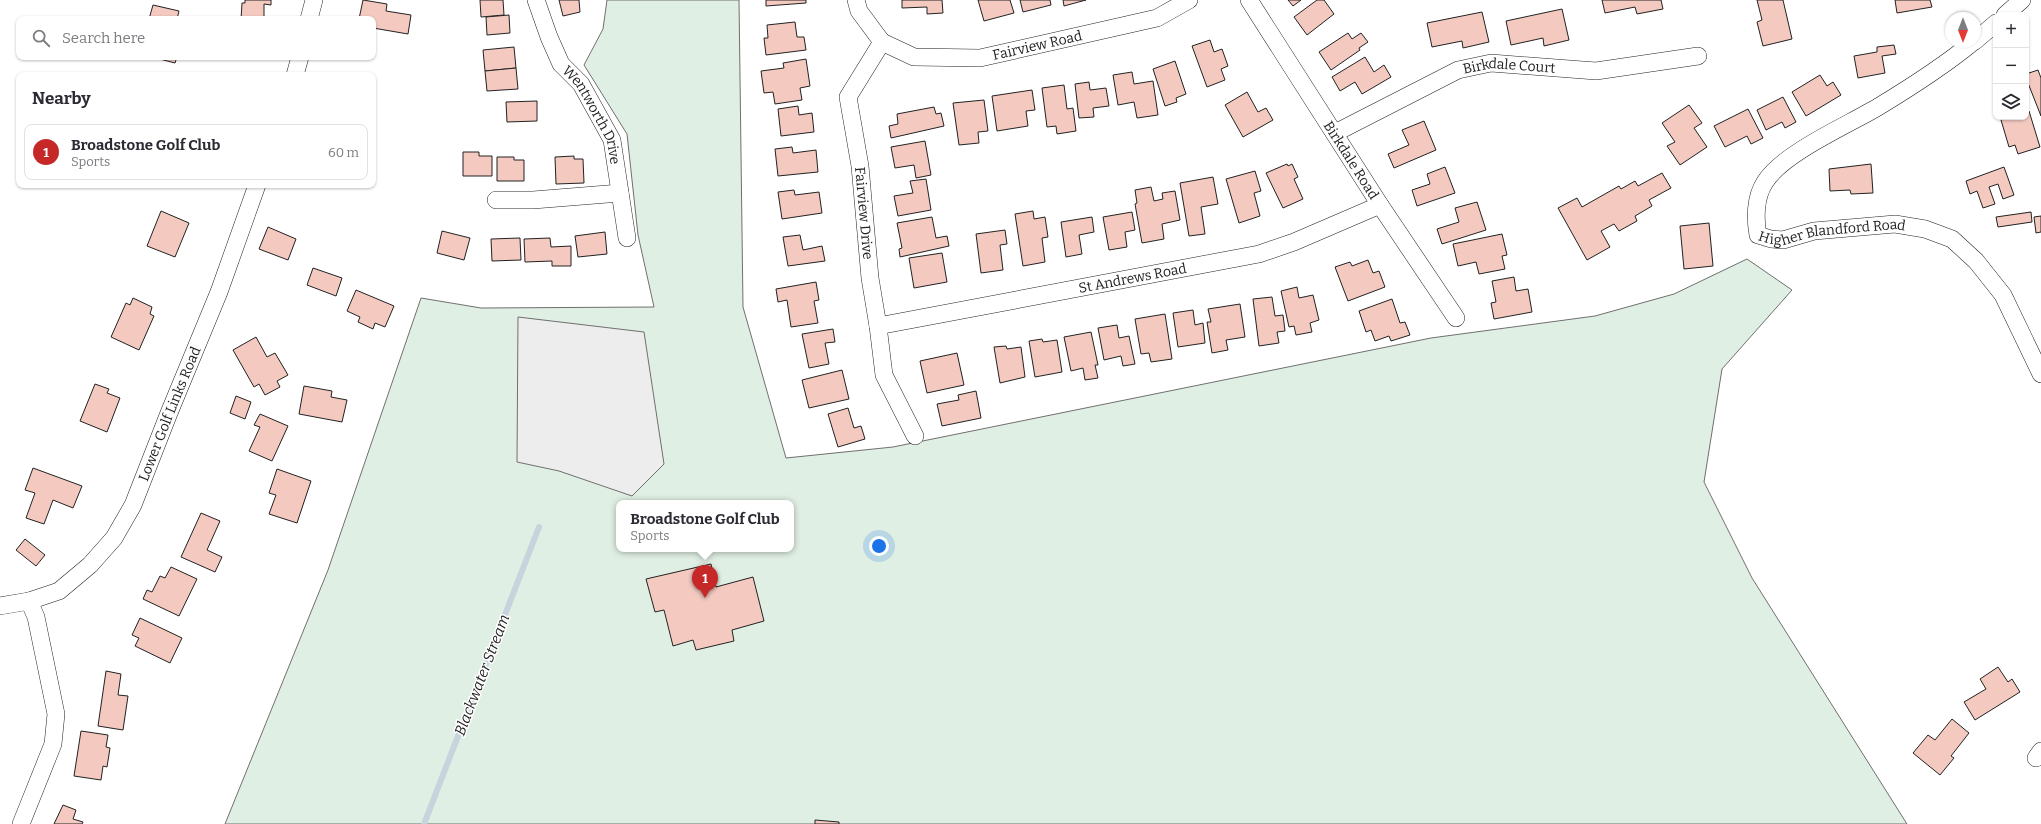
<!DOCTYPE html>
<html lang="en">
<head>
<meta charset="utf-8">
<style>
  :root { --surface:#fff; --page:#f7f7f7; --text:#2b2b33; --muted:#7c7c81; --line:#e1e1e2; --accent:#c62828 }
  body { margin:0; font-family:Bitter,serif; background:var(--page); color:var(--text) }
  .controls { position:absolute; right:12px; top:12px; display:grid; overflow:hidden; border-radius:8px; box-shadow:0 1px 3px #0004 }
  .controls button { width:36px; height:36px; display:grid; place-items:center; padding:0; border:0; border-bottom:1px solid var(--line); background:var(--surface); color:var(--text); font:20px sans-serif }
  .compass { position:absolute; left:1945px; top:12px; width:36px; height:36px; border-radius:50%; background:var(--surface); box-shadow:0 1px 3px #0004; rotate:180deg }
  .you { position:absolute; left:879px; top:546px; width:14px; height:14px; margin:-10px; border:3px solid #fff; border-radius:50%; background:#1a73e8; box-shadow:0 0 0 6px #1a73e833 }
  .badge { display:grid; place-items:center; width:26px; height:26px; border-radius:50%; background:var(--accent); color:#fff; font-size:13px; font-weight:700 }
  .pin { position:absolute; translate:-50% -33px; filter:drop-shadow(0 1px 2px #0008) }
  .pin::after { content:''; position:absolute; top:21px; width:14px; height:12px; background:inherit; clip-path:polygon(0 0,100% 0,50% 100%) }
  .popup { position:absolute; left:616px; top:500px; width:178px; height:52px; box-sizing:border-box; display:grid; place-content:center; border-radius:8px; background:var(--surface); filter:drop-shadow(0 1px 3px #0005); font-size:13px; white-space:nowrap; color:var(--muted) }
  .popup b { font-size:15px; color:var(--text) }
  .popup::after { content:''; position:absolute; left:50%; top:100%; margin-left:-8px; border:8px solid transparent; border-top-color:var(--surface) }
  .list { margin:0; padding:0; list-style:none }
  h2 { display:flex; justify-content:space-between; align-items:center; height:52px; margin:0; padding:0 16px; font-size:17px }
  h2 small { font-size:13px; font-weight:400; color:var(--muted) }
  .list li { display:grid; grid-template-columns:26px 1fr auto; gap:12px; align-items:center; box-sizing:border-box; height:56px; margin:0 8px 8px; padding:0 8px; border:1px solid var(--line); border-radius:8px }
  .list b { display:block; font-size:15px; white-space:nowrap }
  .list p { margin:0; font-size:13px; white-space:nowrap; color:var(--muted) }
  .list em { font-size:13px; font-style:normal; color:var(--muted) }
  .icon { flex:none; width:22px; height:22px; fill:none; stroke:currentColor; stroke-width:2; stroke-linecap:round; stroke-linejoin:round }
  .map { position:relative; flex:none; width:2041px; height:824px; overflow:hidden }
  .search { position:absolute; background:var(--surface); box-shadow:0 1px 3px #0004; left:16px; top:16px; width:360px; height:44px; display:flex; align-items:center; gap:10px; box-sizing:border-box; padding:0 14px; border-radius:8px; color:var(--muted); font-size:15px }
  .panel { position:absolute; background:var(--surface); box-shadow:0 1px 3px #0004; left:16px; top:72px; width:360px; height:116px; border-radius:8px }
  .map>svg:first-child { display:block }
  .green { fill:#e0efe3; stroke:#6f6f6f; fill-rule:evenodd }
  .parking { fill:#ededed; stroke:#6f6f6f }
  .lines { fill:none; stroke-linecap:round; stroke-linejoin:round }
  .stream { stroke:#c7d3dd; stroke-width:6 }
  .building { fill:#f3c9c0; stroke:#222 }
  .minor-casing { stroke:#222; stroke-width:18 }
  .minor { stroke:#fff; stroke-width:17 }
  .labels { text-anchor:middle; stroke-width:3; stroke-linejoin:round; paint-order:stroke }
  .street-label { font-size:14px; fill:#222; stroke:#fff }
  .water-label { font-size:15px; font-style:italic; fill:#222; stroke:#fff }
</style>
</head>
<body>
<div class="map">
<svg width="2041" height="824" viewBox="0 0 2041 824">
  <rect width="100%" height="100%" fill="#fff"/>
  <path class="green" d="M 607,0 L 739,0 L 743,307 L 786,458 L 893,447 L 1431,338 L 1595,316 L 1674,294 L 1747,259 L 1792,290 L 1722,369 L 1704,482 L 1752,578 L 1907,824 L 225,824 L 328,570 L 421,298 L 481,308 L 654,307 L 638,235 L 627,134 L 584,65 L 603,29 ZM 619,503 L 791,503 L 791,549 L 619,549 Z"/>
  <polygon class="parking" points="518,317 644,332 664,464 632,496 559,471 517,462"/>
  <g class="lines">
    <polyline class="stream" points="424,824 539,527"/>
  </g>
  <g class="building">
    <polygon points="245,0 271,0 271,5 264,4 264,19 241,19 242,3 245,3"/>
    <polygon points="363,0 387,4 386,11 411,15 408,34 373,28 373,19 359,19"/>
    <polygon points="480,0 503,0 504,15 481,17"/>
    <polygon points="559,0 579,0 580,12 563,16"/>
    <polygon points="766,0 806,0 806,3 766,6"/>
    <polygon points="902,0 942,0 943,13 927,14 927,7 902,8"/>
    <polygon points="978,0 1010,0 1014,13 984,21"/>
    <polygon points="1020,0 1050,0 1051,5 1023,12"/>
    <polygon points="1063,0 1086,0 1064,6"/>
    <polygon points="1288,0 1301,0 1293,6"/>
    <polygon points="1317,0 1324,0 1334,14 1307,35 1294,17"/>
    <polygon points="1602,0 1661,0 1663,9 1637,14 1635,7 1605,13"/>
    <polygon points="1757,0 1783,0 1792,39 1763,46 1757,22 1762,20"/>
    <polygon points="1895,0 1930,0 1932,7 1897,13"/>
    <polygon points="153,5 179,11 177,19 149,19"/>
    <polygon points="1562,9 1569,40 1544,46 1543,38 1511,45 1506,21"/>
    <polygon points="1482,12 1489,42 1463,48 1462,41 1432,47 1427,23"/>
    <polygon points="509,15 510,33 487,35 486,17"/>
    <polygon points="795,22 797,37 804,37 806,50 766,55 764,38 768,38 767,25"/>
    <polygon points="1348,33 1352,39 1361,33 1368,42 1359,48 1360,50 1331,70 1319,52"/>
    <polygon points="1210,40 1214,52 1222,49 1228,66 1221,69 1225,80 1207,87 1192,46"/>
    <polygon points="1894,45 1896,54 1882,56 1885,73 1858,78 1854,56 1877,52 1877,47"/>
    <polygon points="514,47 516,68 485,71 483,50"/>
    <polygon points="152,57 177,57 175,63"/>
    <polygon points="1365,57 1374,72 1384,65 1391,77 1362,94 1355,82 1340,91 1332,77"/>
    <polygon points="806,59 810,86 800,88 802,100 775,104 773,92 764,93 761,71 784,68 783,63"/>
    <polygon points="1175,61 1186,94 1176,98 1177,102 1165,106 1153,69"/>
    <polygon points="516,68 518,89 487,91 485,71"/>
    <polygon points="2038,70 2041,78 2041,116 2026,78 2026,74"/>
    <polygon points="1132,72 1134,84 1153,81 1158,115 1137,118 1134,102 1118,105 1113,75"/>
    <polygon points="1820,75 1827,86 1833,82 1841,95 1806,116 1792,92"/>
    <polygon points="1089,82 1090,90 1106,88 1109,106 1093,108 1094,117 1079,118 1075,84"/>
    <polygon points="1064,85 1067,109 1073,108 1076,131 1057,134 1056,126 1047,127 1042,88"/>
    <polygon points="1032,90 1035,110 1026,111 1028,126 997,131 992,96"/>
    <polygon points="1247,92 1258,112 1266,108 1273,120 1243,137 1225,105"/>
    <polygon points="1783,97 1796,122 1785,128 1782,122 1766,130 1757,110"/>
    <polygon points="984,100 988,131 978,132 979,143 959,145 953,103"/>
    <polygon points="537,101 537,121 507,122 506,102"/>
    <polygon points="1689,105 1702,123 1694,128 1707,147 1680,165 1667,146 1675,142 1662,123"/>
    <polygon points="798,106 799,115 812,113 814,132 781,136 778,109"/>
    <polygon points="934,107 936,114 941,113 944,126 891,138 889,126 898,124 897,114"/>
    <polygon points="1748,109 1763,138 1751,144 1747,136 1725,147 1714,126"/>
    <polygon points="2029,111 2040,147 2018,154 2015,145 2009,147 2001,120 2010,117 2026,117 2026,112"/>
    <polygon points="1424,121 1436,150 1394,168 1388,154 1409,145 1402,130"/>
    <polygon points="925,141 931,175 916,178 914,165 895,168 891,147"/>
    <polygon points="792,147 793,153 816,150 818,172 778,176 775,149"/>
    <polygon points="463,152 479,152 479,156 492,156 492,176 463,176"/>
    <polygon points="574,156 574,159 583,159 584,183 556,184 555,157"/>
    <polygon points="497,157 514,157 514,160 524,160 524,181 497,181"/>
    <polygon points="1287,164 1288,166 1292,164 1298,177 1294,179 1303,199 1283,208 1266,173"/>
    <polygon points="1871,164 1873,193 1851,194 1850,190 1830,191 1829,169"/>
    <polygon points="1445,167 1455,193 1417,206 1412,190 1430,184 1427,174"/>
    <polygon points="2004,167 2014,195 2003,199 1998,184 1989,187 1995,204 1983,208 1977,191 1970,194 1966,181"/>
    <polygon points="1255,171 1261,191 1254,193 1260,216 1239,223 1226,179"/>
    <polygon points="1662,173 1671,188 1649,200 1652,206 1635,216 1637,221 1619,231 1614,224 1601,231 1610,247 1587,260 1558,208 1577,198 1582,207 1619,186 1621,189 1635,181 1638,186"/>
    <polygon points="1213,177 1218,204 1201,207 1205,234 1189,236 1180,183"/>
    <polygon points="926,179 931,210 898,216 894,196 913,193 910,181"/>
    <polygon points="1151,187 1154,201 1163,199 1162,193 1175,191 1180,220 1162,224 1164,239 1142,243 1135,204 1137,203 1135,190"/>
    <polygon points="794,190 795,195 819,192 822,213 782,219 778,192"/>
    <polygon points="1477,202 1486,230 1442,244 1437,229 1459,222 1455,208"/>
    <polygon points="161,211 189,223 175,257 147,246"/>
    <polygon points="1033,211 1034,219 1045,217 1048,237 1042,238 1045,262 1023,266 1015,214"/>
    <polygon points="1132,212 1135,230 1125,232 1127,247 1109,250 1103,217"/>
    <polygon points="2031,212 2032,222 1998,227 1996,217"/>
    <polygon points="2041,216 2041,232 2036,233 2034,217"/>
    <polygon points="932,217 936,238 947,236 949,246 900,257 899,249 902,248 897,223"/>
    <polygon points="1092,217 1094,232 1079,235 1082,254 1066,257 1061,222"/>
    <polygon points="1709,223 1713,266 1684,269 1680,226"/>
    <polygon points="268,227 296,239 288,260 259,249"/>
    <polygon points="1005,230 1007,244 1000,245 1003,270 981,273 976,234"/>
    <polygon points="442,231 470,238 464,260 437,253"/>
    <polygon points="605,232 607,254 578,257 575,236"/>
    <polygon points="1502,234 1507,255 1502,256 1505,269 1479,274 1476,262 1458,266 1453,244"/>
    <polygon points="800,235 803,250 822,246 825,261 788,266 783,237"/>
    <polygon points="520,238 521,260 492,261 491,239"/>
    <polygon points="550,238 551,247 571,246 571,266 552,266 552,261 525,262 524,239"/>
    <polygon points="942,253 947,282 914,288 909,258"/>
    <polygon points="1368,260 1373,273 1379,271 1385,287 1348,301 1335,267 1350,262 1352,266"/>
    <polygon points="313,268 342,278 336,296 307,285"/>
    <polygon points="1514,277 1516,291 1528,289 1532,312 1494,319 1491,303 1496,302 1492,281"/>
    <polygon points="816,282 819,300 814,301 818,323 791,327 787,300 778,302 776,289"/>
    <polygon points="1297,287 1299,298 1313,295 1319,320 1310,323 1312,332 1296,335 1294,326 1289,327 1281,291"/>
    <polygon points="356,290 394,306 385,327 375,323 373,329 358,322 360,317 347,311"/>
    <polygon points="1272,297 1275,316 1283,315 1285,331 1277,332 1279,343 1259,346 1253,299"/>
    <polygon points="133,298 152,307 150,314 154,316 139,350 111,337 126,303 130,305"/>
    <polygon points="1392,299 1400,323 1405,322 1410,335 1391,341 1389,336 1375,341 1371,330 1366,332 1359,311"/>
    <polygon points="1240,304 1245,337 1226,340 1228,350 1212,353 1207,322 1211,322 1208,309"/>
    <polygon points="1193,310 1195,325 1203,323 1205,343 1178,347 1173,313"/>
    <polygon points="1165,314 1172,359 1151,362 1149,353 1141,354 1135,319"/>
    <polygon points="1117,325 1119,338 1129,336 1135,364 1123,366 1121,356 1104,360 1098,328"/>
    <polygon points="833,329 835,342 825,343 829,364 809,368 802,334"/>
    <polygon points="1091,332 1098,365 1095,365 1098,378 1085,380 1083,368 1071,371 1064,337"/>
    <polygon points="256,337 267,357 275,353 288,375 277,381 280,387 265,395 259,384 254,387 233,350"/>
    <polygon points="1042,339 1043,342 1057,340 1062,372 1035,377 1029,341"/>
    <polygon points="1006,346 1007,349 1021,347 1025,377 1000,383 994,347"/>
    <polygon points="957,353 964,385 927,393 920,361"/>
    <polygon points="842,370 849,399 809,408 802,380"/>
    <polygon points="95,384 109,389 107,393 120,398 107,432 80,421"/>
    <polygon points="304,386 332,391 331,397 347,400 342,422 299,414"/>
    <polygon points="976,391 981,418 942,426 937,404 959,400 958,395"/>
    <polygon points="236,396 251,402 245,419 230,413"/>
    <polygon points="848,408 854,428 861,426 865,439 838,447 828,414"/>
    <polygon points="260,414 288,426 272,461 249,451 260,427 254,425"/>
    <polygon points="33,468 82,486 73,508 53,500 44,524 26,518 35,493 25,490"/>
    <polygon points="277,469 311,481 297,523 269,514 276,495 269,493"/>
    <polygon points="201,513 220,521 207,550 222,557 215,572 181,557"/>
    <polygon points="25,539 45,555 36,566 16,550"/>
    <polygon points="711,564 716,587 753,577 764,621 732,630 734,641 696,650 693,640 673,646 664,610 655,612 646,579"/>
    <polygon points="171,567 197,579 179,616 143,599 147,590 152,592 160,576 165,578"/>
    <polygon points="140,618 182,638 170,663 135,646 139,638 132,635"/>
    <polygon points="1998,667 2008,682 2012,679 2020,692 1975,720 1964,702 1986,689 1980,679"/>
    <polygon points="106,671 121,674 118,695 128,696 123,730 98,726"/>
    <polygon points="1952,719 1969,733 1951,756 1954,758 1940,775 1913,753 1928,735 1935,740"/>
    <polygon points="81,731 108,735 106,747 110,748 107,767 103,766 101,780 74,776"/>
    <polygon points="63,805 76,810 73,819 83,822 82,824 54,824"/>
    <polygon points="815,820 839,822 839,824 815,824"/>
  </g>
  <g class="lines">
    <g class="minor-casing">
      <g id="minor">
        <path id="s1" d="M 536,0 L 549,37 L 561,64 L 581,84 L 612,140 L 627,238"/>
        <path id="s2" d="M 856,0 L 859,11 L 882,42 L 848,97 L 860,166 L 870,278 L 878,326 L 884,375 L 915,436"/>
        <path id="s3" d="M 1249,0 L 1380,205 L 1456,318"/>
        <polyline points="2005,15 2022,0"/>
        <polyline points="309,19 314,0"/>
        <polyline points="1975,41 1996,23"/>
        <path id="s4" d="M 882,42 L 914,57 L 980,58 L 1157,18 L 1189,0"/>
        <path id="s5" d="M 1973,42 C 1944,66 1911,87 1878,107 C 1848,125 1783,153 1765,182 C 1755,197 1755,219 1758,235 L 1771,239 L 1783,240 L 1814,231 L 1895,224 L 1925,229 L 1952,239 L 1976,261 L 2003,295 L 2041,374"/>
        <polyline points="295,75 300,57"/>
        <path id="s6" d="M 1335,133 L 1458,70 L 1491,63 L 1596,71 L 1698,56"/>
        <polyline points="496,200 533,200 620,193"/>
        <path id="s7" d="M 878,326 L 1259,254 L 1294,242 L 1380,205"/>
        <path id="s8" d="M 0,606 L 29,601 L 59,591 L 90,565 L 114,538 L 133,505 L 169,413 L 219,292 L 257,185"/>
        <polyline points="2036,758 2041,751"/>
        <polyline points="21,824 53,744 56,714 36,617 29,601"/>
      </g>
    </g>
    <use href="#minor" class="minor"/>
  </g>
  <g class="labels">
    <g class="street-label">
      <text dy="5" stroke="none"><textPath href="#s4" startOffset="160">Fairview Road</textPath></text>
      <text dy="5" stroke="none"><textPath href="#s6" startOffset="190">Birkdale Court</textPath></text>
      <text dy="5" stroke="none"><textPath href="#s1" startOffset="130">Wentworth Drive</textPath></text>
      <text dy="5" stroke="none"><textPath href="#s3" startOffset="190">Birkdale Road</textPath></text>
      <text dy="5" stroke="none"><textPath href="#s2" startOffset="232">Fairview Drive</textPath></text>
      <text dy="5" stroke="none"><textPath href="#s5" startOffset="382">Higher Blandford Road</textPath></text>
      <text dy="5" stroke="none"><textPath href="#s7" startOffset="259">St Andrews Road</textPath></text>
      <text dy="5" stroke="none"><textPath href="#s8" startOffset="274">Lower Golf Links Road</textPath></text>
    </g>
    <g class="water-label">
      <text transform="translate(482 675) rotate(-69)" y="5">Blackwater Stream</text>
    </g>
  </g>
</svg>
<div class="controls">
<button>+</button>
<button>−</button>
<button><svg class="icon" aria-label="layers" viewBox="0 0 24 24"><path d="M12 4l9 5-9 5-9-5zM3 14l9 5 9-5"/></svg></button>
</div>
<svg class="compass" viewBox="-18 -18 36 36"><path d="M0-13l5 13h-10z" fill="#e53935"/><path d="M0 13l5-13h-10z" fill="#7c7c81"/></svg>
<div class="you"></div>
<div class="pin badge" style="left:705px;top:598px">1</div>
<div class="popup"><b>Broadstone Golf Club</b>Sports</div>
<div class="search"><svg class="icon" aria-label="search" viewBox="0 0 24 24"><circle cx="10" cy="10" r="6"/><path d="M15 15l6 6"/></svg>Search here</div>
<section class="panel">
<h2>Nearby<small></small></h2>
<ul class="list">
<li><span class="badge">1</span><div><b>Broadstone Golf Club</b><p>Sports</p></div><em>60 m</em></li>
</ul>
</section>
</div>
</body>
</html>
